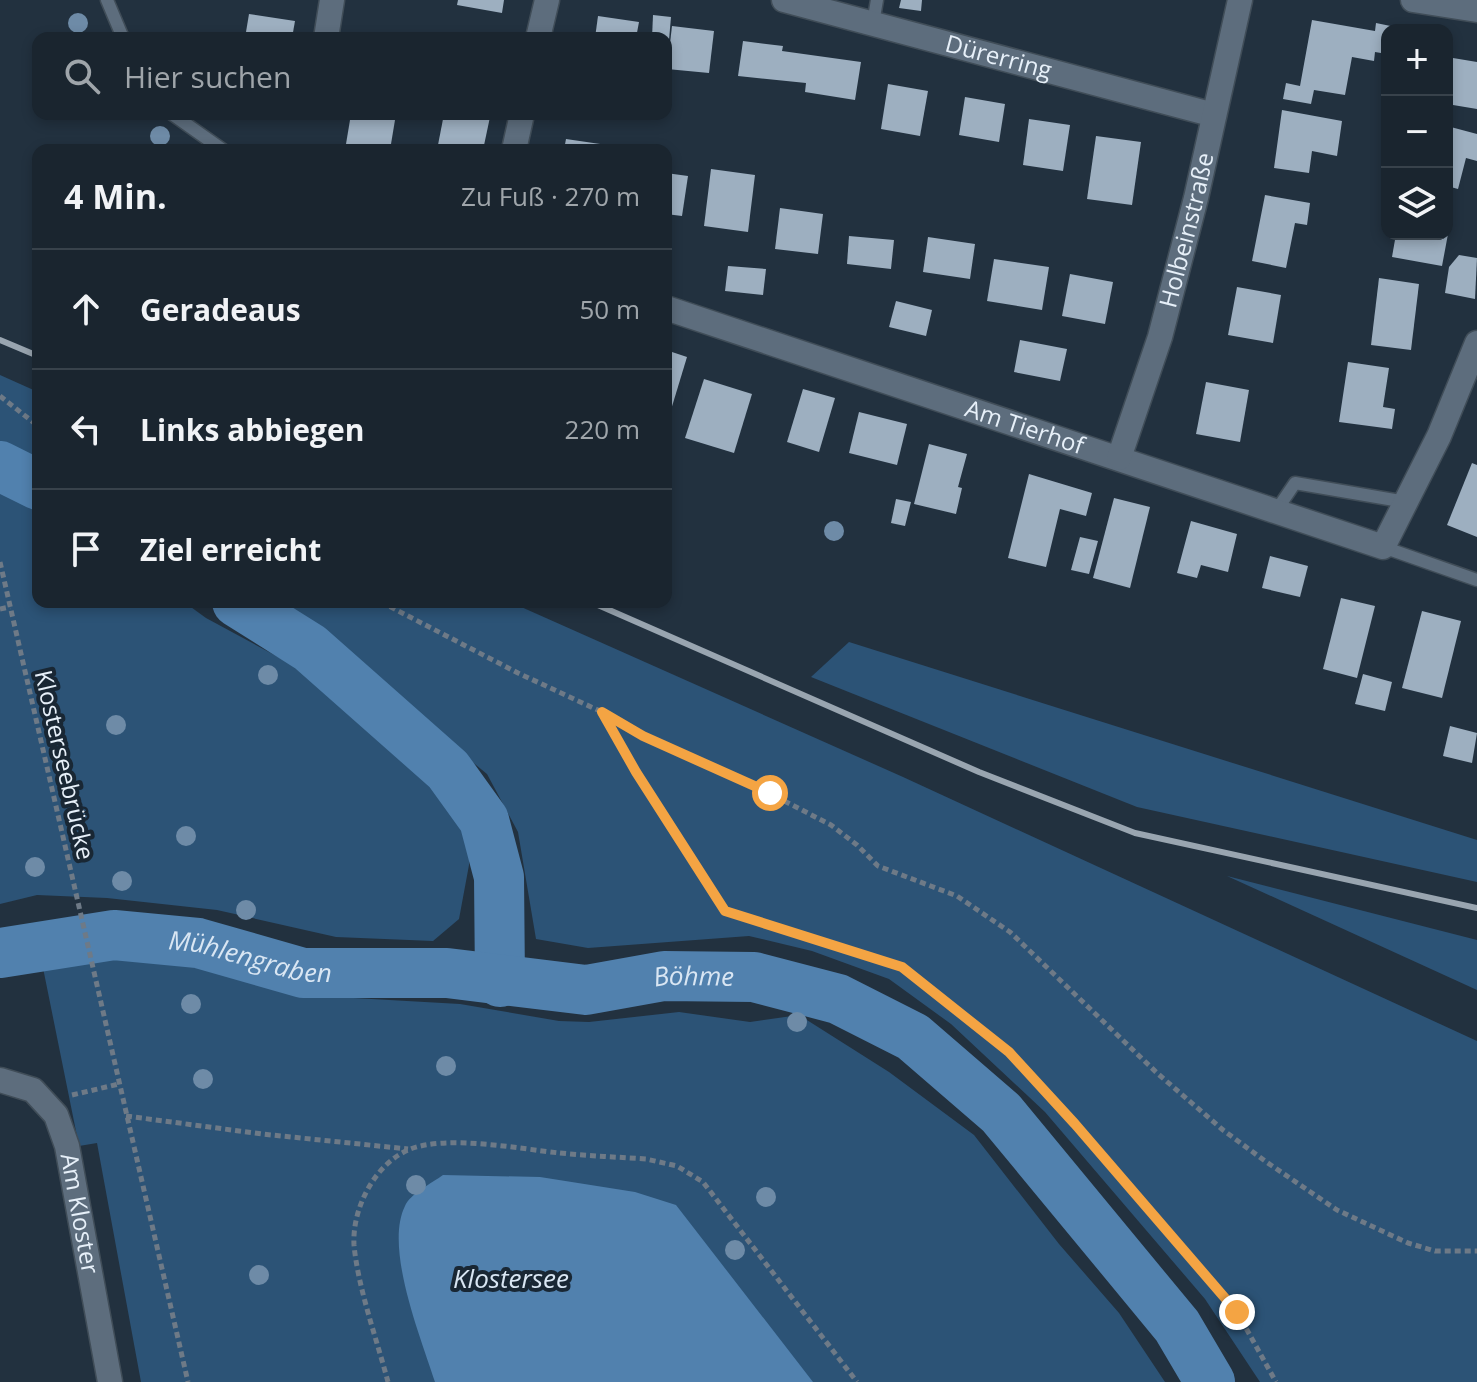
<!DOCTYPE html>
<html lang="de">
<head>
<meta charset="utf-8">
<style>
  :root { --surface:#1a252f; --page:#27313b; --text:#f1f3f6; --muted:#9fa5aa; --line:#38424b }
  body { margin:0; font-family:"Open Sans",sans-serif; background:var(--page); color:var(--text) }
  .controls { position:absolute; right:24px; top:24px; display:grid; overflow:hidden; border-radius:16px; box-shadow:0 4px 12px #0003 }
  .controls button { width:72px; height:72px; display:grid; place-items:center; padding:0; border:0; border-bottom:2px solid var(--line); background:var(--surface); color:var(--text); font:40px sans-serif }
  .stop { position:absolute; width:24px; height:24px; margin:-18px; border:6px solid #f4a443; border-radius:50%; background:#fff }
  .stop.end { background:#f4a443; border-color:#fff; box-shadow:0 2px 8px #0008 }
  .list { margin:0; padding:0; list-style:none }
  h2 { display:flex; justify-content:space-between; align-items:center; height:104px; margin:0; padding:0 32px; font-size:34px }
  h2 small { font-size:26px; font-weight:400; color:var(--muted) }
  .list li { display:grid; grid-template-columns:52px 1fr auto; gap:24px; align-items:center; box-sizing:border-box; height:120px; padding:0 32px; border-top:2px solid var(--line) }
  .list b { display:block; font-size:30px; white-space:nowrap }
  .list em { font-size:26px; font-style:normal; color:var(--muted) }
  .icon { flex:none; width:44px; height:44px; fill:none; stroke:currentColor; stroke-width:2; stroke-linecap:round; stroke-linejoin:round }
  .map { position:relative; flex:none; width:1477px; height:1382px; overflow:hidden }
  .search { position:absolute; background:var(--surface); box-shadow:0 4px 12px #0003; left:32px; top:32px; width:640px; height:88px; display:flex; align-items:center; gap:20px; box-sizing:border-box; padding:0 28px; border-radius:16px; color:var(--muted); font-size:30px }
  .panel { position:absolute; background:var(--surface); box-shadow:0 4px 12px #0003; left:32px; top:144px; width:640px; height:464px; border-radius:16px }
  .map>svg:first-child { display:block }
  .green { fill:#2c5376 }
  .water { fill:#5181ae }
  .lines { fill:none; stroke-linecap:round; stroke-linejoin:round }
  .river { stroke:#5181ae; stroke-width:50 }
  .building { fill:#9dafc0 }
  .lane-casing { stroke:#404d58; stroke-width:15 }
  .street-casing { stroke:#404d58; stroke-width:27 }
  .path { stroke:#6e7a87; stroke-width:5; stroke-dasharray:6 4; stroke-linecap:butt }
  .lane { stroke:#5d6d7d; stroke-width:12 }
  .street { stroke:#5d6d7d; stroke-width:24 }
  .rail { stroke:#99a5b0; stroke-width:6 }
  .tree { fill:#6e8ba7 }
  .route { stroke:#f4a443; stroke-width:10 }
  .labels { text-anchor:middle; stroke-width:8; stroke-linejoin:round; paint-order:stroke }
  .street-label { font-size:24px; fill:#e7f0f9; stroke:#192734 }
  .water-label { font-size:26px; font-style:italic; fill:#d9e6f3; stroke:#192734 }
</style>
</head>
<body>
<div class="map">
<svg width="1477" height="1382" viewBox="0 0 1477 1382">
  <rect width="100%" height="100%" fill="#22313f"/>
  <g class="green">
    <polygon points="0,375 38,392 38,469 0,450"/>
    <polygon points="0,491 38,508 38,602 184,602 206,618 306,672 435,785 469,823 469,865 459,919 433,941 336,937 217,910 107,898 37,895 0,904"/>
    <polygon points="264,602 510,602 903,777 1477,1041 1477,1382 1260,1382 1205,1299 1045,1112 951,1024 889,979 812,951 749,936 588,948 536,939 518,832 487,774 321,638"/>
    <polygon points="849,642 1477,840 1477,882 1137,807 811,677"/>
    <polygon points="1227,876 1477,940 1477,990"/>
    <polygon points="123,955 197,959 301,995 460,1004 559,1021 589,1022 679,1012 750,1022 799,1015 889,1072 974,1135 1059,1244 1119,1313 1165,1382 141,1382 97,1143 79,1146 41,958"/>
  </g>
  <path class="water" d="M 443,1175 L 540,1177 L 635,1192 L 676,1205 L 813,1382 L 435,1382 C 421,1338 384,1248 405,1206 C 410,1194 432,1183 443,1175 Z"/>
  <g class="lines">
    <g class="river">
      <polyline points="0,466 38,485"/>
      <polyline points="237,602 310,648 448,770 484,820 499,877 500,982"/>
      <path id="s1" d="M 0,953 L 114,935 L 198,943 L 303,973 L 447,973 L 586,990 L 664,976 L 754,977 L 838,999 L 913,1037 L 1001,1113 L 1177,1326 L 1210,1382"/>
    </g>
  </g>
  <g class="building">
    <polygon points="458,0 504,0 502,13 457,5"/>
    <polygon points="901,0 922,0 921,11 899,8"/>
    <polygon points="249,14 295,21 292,38 245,38"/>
    <polygon points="653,15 671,17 669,40 652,38"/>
    <polygon points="598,16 639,22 636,38 595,38"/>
    <polygon points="1312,20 1375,31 1376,23 1410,30 1387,30 1387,54 1375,52 1374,61 1352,57 1345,95 1314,90 1311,104 1283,99 1286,83 1300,86"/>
    <polygon points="672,26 714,31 709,73 667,69"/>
    <polygon points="743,41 783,46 782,51 861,62 855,100 805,92 806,83 738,76"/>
    <polygon points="1447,57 1477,62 1477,109 1447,104"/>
    <polygon points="888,84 928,91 920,136 881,129"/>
    <polygon points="965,97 1005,104 999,142 959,135"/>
    <polygon points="1282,110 1342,121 1337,156 1312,151 1309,173 1274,168"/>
    <polygon points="351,114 396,114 390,150 345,150"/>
    <polygon points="444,114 490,117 483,150 437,150"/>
    <polygon points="1029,119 1070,125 1063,171 1023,165"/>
    <polygon points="1447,126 1477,134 1477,161 1466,158 1458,189 1447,186"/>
    <polygon points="1096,136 1141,142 1132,205 1087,199"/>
    <polygon points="566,139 607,145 607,150 564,150"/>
    <polygon points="711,169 755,175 748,232 704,226"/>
    <polygon points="666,173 688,176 682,216 666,214"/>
    <polygon points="1265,195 1310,203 1307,225 1295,223 1286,268 1252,261"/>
    <polygon points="780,208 823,214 818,254 775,249"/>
    <polygon points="1396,234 1448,234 1442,266 1392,257"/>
    <polygon points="849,236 894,240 891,269 847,264"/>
    <polygon points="928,237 975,244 970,279 923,272"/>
    <polygon points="1459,255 1477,258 1475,299 1445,293 1449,267"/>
    <polygon points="994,259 1049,267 1042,310 987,301"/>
    <polygon points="728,266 766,269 763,295 725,291"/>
    <polygon points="1070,274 1113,282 1105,324 1062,316"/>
    <polygon points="1379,278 1419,284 1411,350 1371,345"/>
    <polygon points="1237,287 1281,295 1273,343 1228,335"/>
    <polygon points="896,301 932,310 926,336 889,327"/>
    <polygon points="1020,340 1067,349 1060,381 1014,372"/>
    <polygon points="666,350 687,357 667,423 666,423"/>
    <polygon points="1348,362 1389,368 1383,407 1395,409 1392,429 1339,422"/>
    <polygon points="704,379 752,394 734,453 685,438"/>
    <polygon points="1206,382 1249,390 1240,442 1196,434"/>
    <polygon points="803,389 835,398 819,452 787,442"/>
    <polygon points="859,412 907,424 897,465 849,453"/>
    <polygon points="929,444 967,454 958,487 962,488 956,514 914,504"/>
    <polygon points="1472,463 1477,465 1477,537 1447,525"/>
    <polygon points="1029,474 1092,493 1086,516 1060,509 1046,567 1008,558"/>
    <polygon points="1114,498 1150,507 1130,588 1093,578"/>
    <polygon points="896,499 911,502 905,526 891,523"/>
    <polygon points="1191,521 1237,534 1228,572 1201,565 1197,578 1177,573"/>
    <polygon points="1080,537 1098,541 1089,574 1071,570"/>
    <polygon points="1270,556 1308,566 1300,597 1262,588"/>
    <polygon points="1341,598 1375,606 1357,678 1323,669"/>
    <polygon points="1422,611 1461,621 1442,698 1402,688"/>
    <polygon points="1363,674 1392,682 1385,711 1355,704"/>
    <polygon points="1450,726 1477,733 1472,763 1443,756"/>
  </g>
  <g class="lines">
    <g class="lane-casing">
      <g id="lane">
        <polyline points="107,0 123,38"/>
        <polyline points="873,23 877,0"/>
        <polyline points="172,114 223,150"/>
        <polyline points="1276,511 1295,483 1406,502"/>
        <polyline points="1383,547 1477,580"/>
      </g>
    </g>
    <g class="street-casing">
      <g id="street">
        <path id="s2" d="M 784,0 L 1214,115"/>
        <polyline points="1413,0 1477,10"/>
        <polyline points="326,38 332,0"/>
        <polyline points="538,38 547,0"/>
        <polyline points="514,150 522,114"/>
        <path id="s3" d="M 666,308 L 1383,547 L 1439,436 L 1477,343"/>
        <path id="s4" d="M 1119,458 L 1160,337 L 1196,198 L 1240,0"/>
        <path id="s5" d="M 0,1080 L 33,1090 L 56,1115 L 67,1146 L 110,1382"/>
      </g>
    </g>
    <g class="path">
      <polyline points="0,396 38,426"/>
      <polyline points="0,562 188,1382"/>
      <polyline points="381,602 518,673 602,712 643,736 730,773 831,825 857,845 878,866 957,896 1010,932 1157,1073 1223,1130 1265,1161 1337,1210 1408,1243 1435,1251 1477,1251"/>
      <polyline points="0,609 10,607"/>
      <polyline points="603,713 636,772 725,911 902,967 1009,1052 1075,1124 1237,1312 1276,1382"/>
      <polyline points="72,1095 119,1084"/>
      <polyline points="126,1116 262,1134 408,1149"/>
      <path d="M 388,1382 C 377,1340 358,1288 354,1245 C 352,1209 374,1165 408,1150 C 445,1134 520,1149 560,1153 C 589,1156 617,1157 646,1159 L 677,1166 L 703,1182 L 857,1382"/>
    </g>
    <use href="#lane" class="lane"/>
    <use href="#street" class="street"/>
    <g class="rail">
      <polyline points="0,340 38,356"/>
      <polyline points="591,602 979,772 1135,833 1477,908"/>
    </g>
  </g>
  <g class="tree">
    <circle cx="78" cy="23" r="10"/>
    <circle cx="160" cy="136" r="10"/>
    <circle cx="834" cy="531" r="10"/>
    <circle cx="268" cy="675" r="10"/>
    <circle cx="116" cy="725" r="10"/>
    <circle cx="186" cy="836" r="10"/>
    <circle cx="35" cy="867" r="10"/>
    <circle cx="122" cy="881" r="10"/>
    <circle cx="246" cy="910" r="10"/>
    <circle cx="191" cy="1004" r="10"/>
    <circle cx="797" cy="1022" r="10"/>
    <circle cx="446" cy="1066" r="10"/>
    <circle cx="203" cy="1079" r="10"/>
    <circle cx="416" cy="1185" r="10"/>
    <circle cx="766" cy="1197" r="10"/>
    <circle cx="735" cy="1250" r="10"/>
    <circle cx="259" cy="1275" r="10"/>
  </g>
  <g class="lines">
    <polyline class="route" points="770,793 643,736 602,712 636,772 725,911 902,967 1009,1052 1075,1124 1237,1312"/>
  </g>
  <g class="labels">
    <g class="street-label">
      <text dy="8" stroke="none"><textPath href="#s2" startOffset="222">Dürerring</textPath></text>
      <text dy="8" stroke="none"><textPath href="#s4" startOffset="238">Holbeinstraße</textPath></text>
      <text dy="8" stroke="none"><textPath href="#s3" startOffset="378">Am Tierhof</textPath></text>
      <text transform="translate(64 765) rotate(77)" y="8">Klosterseebrücke</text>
      <text dy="8" stroke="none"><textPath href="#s5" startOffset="170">Am Kloster</textPath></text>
    </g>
    <g class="water-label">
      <text dy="9" stroke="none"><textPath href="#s1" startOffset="254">Mühlengraben</textPath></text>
      <text dy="9" stroke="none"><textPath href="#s1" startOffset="702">Böhme</textPath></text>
      <text x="511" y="1288">Klostersee</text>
    </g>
  </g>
</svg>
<div class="controls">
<button>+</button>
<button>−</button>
<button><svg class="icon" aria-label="layers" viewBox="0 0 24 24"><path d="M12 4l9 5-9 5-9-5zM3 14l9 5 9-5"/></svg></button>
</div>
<div class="stop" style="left:770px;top:793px"></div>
<div class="stop end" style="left:1237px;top:1312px"></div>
<div class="search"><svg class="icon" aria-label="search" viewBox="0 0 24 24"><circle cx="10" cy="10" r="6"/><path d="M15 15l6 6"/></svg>Hier suchen</div>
<section class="panel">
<h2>4 Min.<small>Zu Fuß · 270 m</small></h2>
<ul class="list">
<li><svg class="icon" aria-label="ahead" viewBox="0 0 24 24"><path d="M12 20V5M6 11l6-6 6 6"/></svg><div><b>Geradeaus</b></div><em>50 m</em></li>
<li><svg class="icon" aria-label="left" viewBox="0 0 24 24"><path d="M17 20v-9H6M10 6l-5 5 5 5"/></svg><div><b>Links abbiegen</b></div><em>220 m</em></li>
<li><svg class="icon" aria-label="arrive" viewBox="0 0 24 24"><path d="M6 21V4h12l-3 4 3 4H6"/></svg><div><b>Ziel erreicht</b></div></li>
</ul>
</section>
</div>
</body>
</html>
